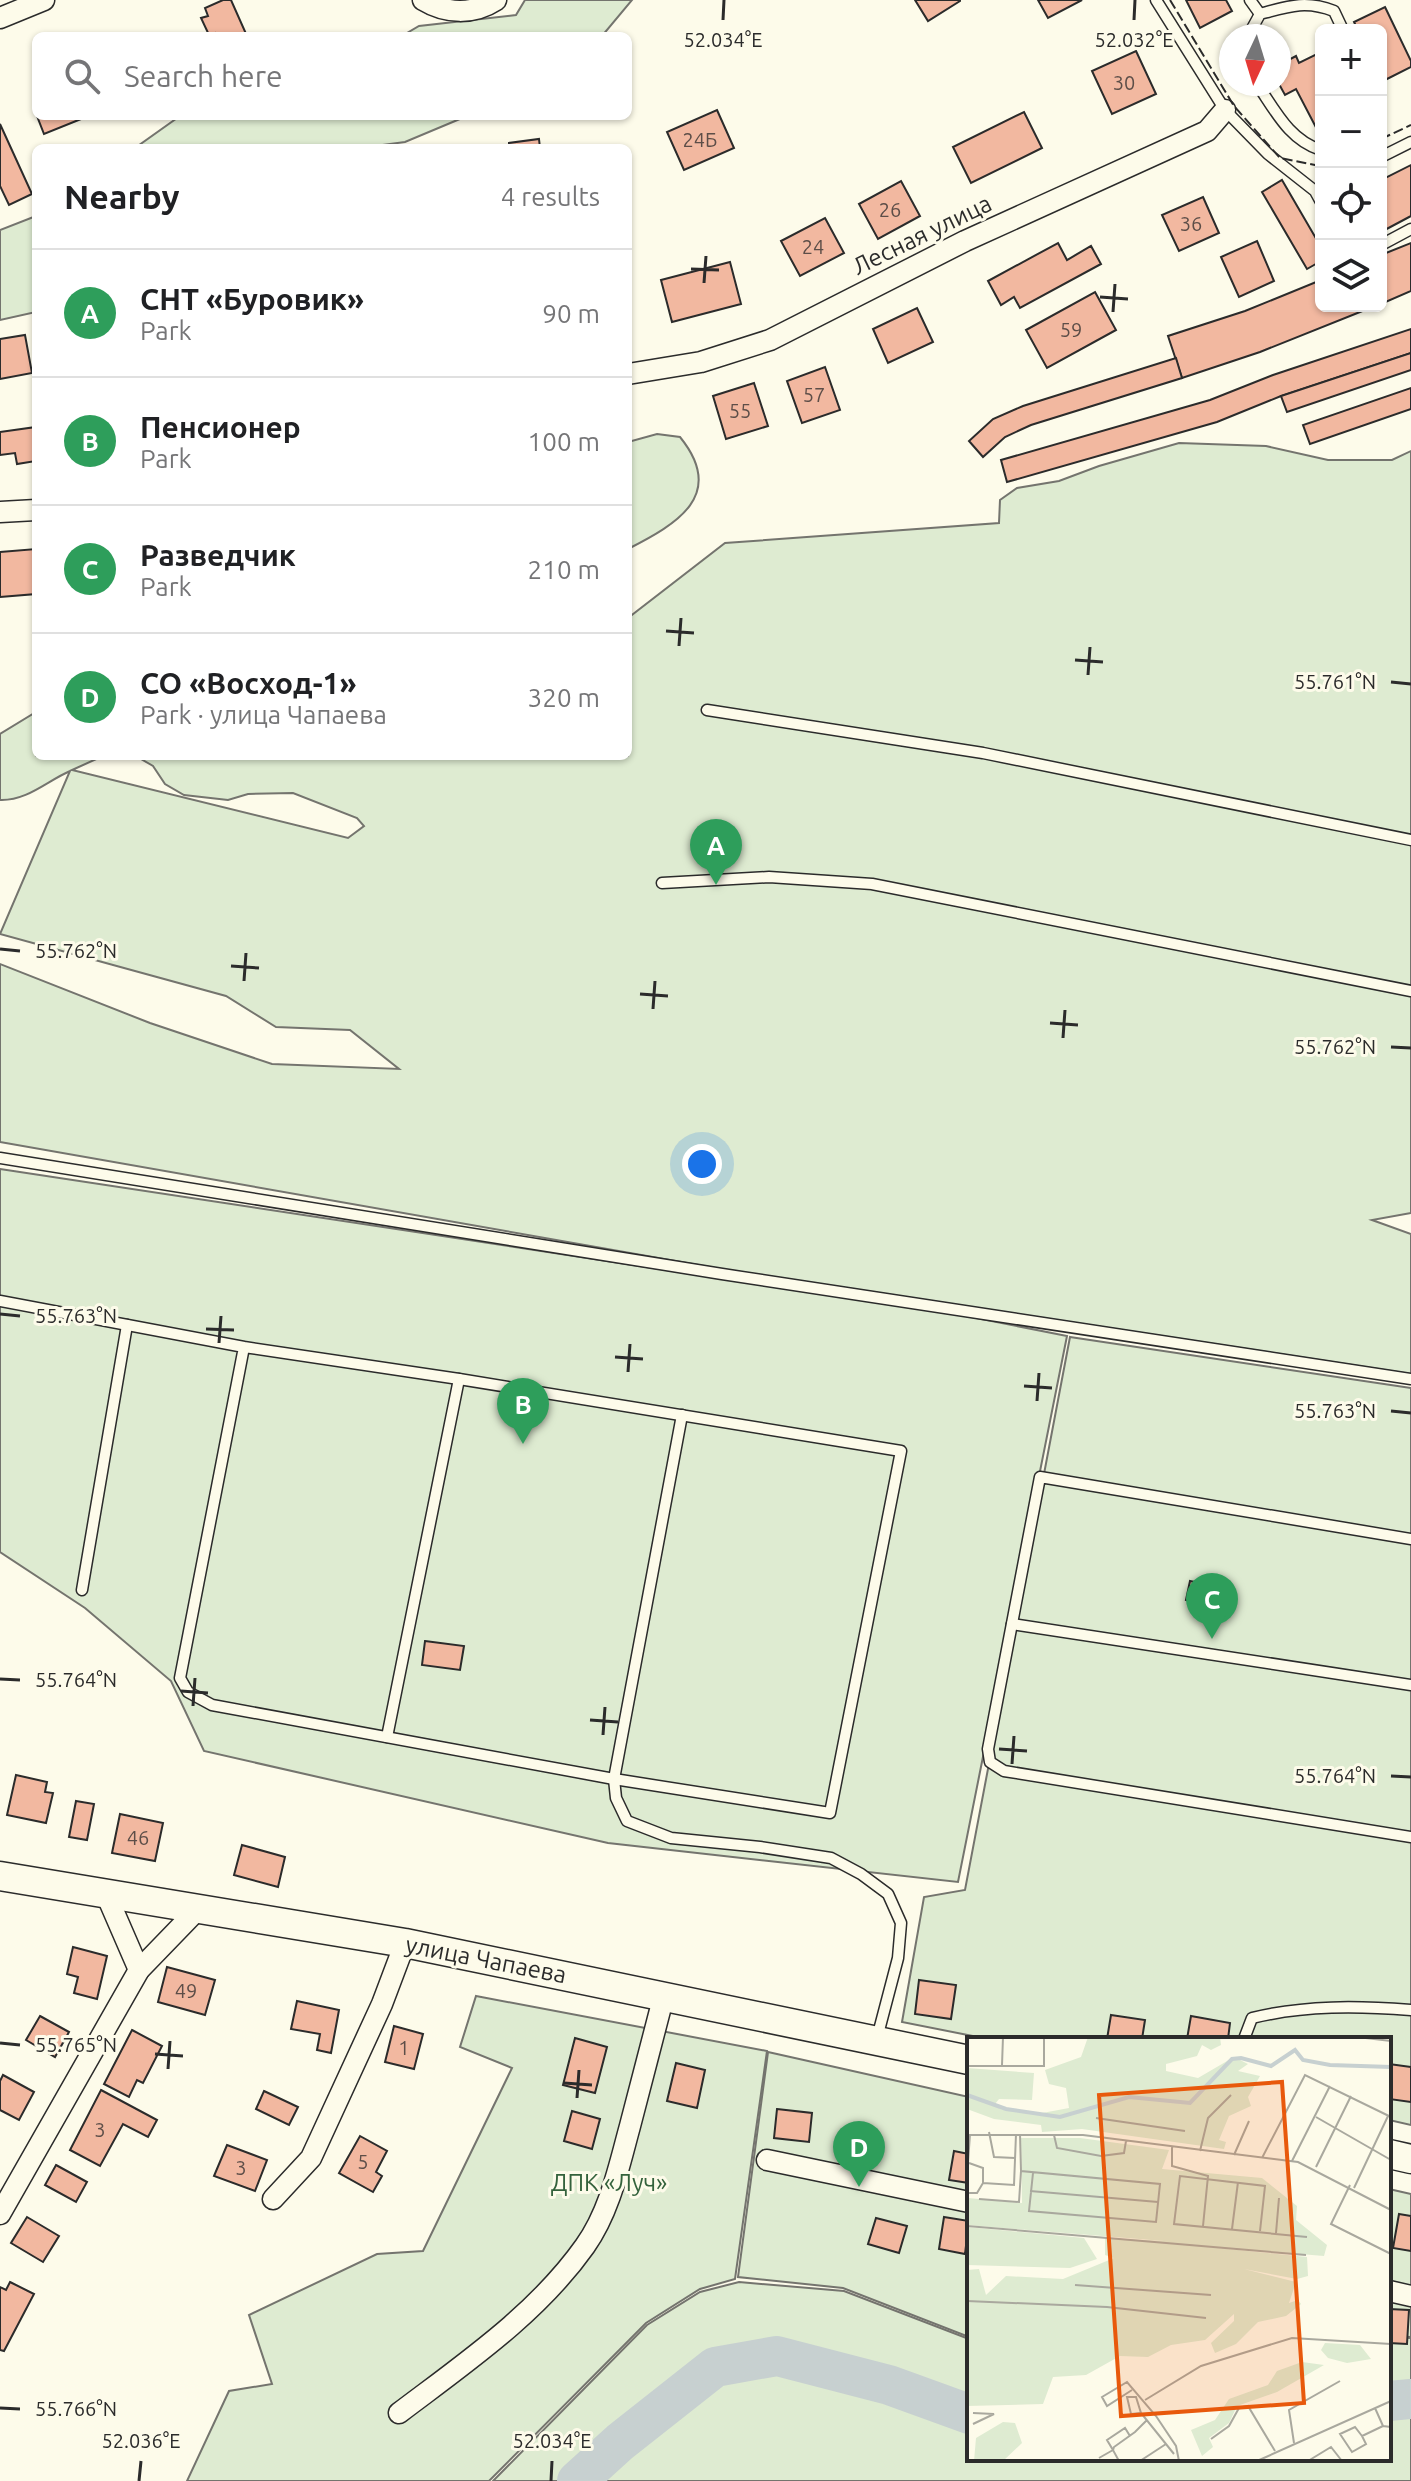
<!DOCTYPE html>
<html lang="en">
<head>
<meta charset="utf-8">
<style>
  :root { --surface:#fff; --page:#f2f2f2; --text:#202124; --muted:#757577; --line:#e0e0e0; --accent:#c62828 }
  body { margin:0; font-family:Ubuntu,sans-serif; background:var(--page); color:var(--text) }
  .controls { position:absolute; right:24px; top:24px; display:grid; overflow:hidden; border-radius:12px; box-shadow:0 2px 6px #0004 }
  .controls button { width:72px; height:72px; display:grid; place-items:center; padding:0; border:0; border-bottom:2px solid var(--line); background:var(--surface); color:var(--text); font:40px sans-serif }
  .compass { position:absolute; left:1219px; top:24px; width:72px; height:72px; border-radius:50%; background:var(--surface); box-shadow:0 2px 6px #0004; rotate:184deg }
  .you { position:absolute; left:702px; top:1164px; width:28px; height:28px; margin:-20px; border:6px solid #fff; border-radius:50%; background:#1a73e8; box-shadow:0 0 0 12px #1a73e833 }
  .badge { display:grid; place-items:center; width:52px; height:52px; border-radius:50%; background:var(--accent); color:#fff; font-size:26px; font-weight:700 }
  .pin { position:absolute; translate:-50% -66px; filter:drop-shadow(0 2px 4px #0008) }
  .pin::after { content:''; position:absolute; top:42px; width:28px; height:24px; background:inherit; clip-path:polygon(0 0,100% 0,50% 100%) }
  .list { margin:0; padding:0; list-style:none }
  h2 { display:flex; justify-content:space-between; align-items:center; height:104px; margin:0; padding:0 32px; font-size:34px }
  h2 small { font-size:26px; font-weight:400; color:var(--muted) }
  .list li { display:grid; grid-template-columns:52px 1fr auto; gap:24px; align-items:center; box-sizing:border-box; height:128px; padding:0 32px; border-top:2px solid var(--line) }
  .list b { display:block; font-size:30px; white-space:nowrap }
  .list p { margin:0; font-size:26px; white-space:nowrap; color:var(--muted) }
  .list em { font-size:26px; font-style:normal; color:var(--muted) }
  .icon { flex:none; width:44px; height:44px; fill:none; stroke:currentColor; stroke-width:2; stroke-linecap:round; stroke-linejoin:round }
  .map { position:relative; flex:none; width:1411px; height:2481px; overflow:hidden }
  .search { position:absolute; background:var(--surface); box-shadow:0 2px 6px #0004; left:32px; top:32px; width:600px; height:88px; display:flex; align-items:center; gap:20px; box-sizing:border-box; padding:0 28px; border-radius:12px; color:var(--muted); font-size:30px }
  .panel { position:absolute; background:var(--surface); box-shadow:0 2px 6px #0004; left:32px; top:144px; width:600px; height:616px; border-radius:12px }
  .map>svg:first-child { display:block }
  .green { fill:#deebd1; stroke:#74746e; stroke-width:2 }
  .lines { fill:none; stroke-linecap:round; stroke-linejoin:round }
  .river { stroke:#c7d0d0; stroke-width:40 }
  .building { fill:#f2b8a0; stroke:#2b2b2b; stroke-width:2 }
  .lane-casing { stroke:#2b2b2b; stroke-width:13 }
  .street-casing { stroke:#2b2b2b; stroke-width:23 }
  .secondary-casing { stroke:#2b2b2b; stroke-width:31 }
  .lane { stroke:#fdfbea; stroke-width:10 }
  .street { stroke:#fdfbea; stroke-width:20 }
  .secondary { stroke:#fdfbea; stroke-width:28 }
  .fence { stroke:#2b2b2b; stroke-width:2; stroke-dasharray:10 4; stroke-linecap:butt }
  .ticks { fill:none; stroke:#2b2b2b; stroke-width:3 }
  .labels { text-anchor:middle; stroke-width:6; stroke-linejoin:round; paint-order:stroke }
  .number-label { font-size:20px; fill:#5d4e48 }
  .street-label { font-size:24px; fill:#2b2b2b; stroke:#fdfbea }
  .park-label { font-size:24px; fill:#34623c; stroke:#fdfbea }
  .inset-river { fill:none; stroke:#c7d0d0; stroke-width:4 }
  .inset-road { fill:none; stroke:#a9a89e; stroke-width:2 }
  .view { fill:#e8590c; fill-opacity:0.15; stroke:#e8590c; stroke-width:4 }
  .inset-edge { fill:none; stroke:#2b2b2b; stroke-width:4 }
  .ticks-label { font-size:20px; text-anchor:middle; fill:#2b2b2b; stroke:#fdfbea; stroke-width:6; stroke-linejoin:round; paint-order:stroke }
</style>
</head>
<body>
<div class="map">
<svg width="1411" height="2481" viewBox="0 0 1411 2481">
  <rect width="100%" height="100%" fill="#fdfbea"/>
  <g class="green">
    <polygon points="525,0 632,0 602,36 402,36 419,26 516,15"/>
    <polygon points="180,116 467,116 405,142 360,148 135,148"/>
    <polygon points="36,216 36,312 0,320 0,230"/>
    <path d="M 657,434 L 680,437 C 727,495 677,524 628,549 L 628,442 Z"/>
    <path d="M 1179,443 L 1266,446 L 1328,460 L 1392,460 L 1411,451 L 1411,1213 L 1372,1220 L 1411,1234 L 1411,1374 L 721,1269 L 0,1142 L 0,964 L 150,1023 L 272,1064 L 399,1069 L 350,1030 L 276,1027 L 226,996 L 0,934 L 70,771 C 47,781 27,801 0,800 L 0,734 L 36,712 L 36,756 L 103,756 L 72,770 L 348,838 L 364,826 L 357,818 L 293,793 L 248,794 L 228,800 L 184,795 L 165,784 L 153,766 L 136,756 L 628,756 L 628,618 L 725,543 L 999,523 L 1000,500 L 1017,488 L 1059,481 L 1099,466 Z"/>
    <polygon points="0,1169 956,1314 1067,1336 958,1882 608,1843 204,1751 171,1681 85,1608 0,1552"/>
    <polygon points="1070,1337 1411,1388 1411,2125 1389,2120 1389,2039 988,2039 902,2022 924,1897 965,1890"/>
    <polygon points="476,1996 767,2051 735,2279 700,2289 646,2323 489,2481 187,2481 229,2391 272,2384 249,2315 377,2254 423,2251 512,2068 460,2047"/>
    <polygon points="768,2052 969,2097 969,2337 843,2288 738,2277"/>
    <polygon points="1389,2189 1411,2194 1411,2337 1389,2336"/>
    <polygon points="739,2282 844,2291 969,2339 969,2459 1389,2459 1389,2337 1411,2338 1411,2481 493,2481 647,2325 700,2292"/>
  </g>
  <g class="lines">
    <g class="river">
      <polyline points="1389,2401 1411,2399"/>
      <polyline points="577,2481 620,2442 715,2367 777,2356 889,2385 969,2414"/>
    </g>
  </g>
  <g class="building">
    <polygon points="223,0 231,0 247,36 217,36 215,33 209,35 201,18 208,16 205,8"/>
    <polygon points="915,0 960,0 960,1 928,21"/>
    <polygon points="1038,0 1082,0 1048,18"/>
    <polygon points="1186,0 1226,0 1232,11 1200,28"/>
    <polygon points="1385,7 1411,61 1411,67 1383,81 1381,76 1381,30 1358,30 1354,22"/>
    <polygon points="1136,51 1156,94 1112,114 1092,71"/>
    <polygon points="1321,52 1321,137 1296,89 1285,95 1279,84 1279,65 1296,56 1299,63"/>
    <polygon points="717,110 734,148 684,170 667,132"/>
    <polygon points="1024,112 1042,148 971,183 953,147"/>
    <polygon points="37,116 86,116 86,117 44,134"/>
    <polygon points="0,124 32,194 9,205 0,186"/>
    <polygon points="539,139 540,148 509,148 509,143"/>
    <polygon points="1411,165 1411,216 1381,232 1381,180"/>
    <polygon points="1282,180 1321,247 1321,261 1307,269 1262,192"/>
    <polygon points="901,181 920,216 878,239 859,204"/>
    <polygon points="1203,197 1219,233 1179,251 1162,215"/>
    <polygon points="825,218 844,253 800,276 781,241"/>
    <polygon points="1257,241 1274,281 1239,297 1221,257"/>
    <polygon points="1058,243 1067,260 1091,246 1101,264 1020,308 1014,297 1001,305 988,281"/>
    <polygon points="1411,243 1411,291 1381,304 1381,255"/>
    <polygon points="730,262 741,304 672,322 661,280"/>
    <polygon points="1321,280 1321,306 1375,306 1260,352 1182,378 1168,336 1245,311"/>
    <polygon points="1095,292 1116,330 1047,368 1026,330"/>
    <polygon points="917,308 933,342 888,363 873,329"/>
    <polygon points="1411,329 1411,353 1281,396 1217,422 1007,482 1001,460 1210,400 1273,375"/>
    <polygon points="25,335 32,373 0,379 0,339"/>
    <polygon points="1411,353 1411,370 1287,412 1281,396"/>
    <polygon points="1176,358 1182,378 1031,425 1005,437 983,457 969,441 993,419 1023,406"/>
    <polygon points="825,367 840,410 802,423 787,381"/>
    <polygon points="754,383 768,426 726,439 713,396"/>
    <polygon points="1411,388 1411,409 1310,444 1303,425"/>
    <polygon points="36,427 36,461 17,464 15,453 0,455 0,432"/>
    <polygon points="36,549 36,594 0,597 0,552"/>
    <polygon points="1190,1581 1222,1588 1218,1607 1186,1600"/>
    <polygon points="425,1641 464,1646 460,1670 422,1665"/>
    <polygon points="16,1775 47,1782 45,1792 53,1793 46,1823 7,1815"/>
    <polygon points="76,1801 94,1804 87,1840 69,1837"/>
    <polygon points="120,1814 163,1823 155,1861 112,1853"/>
    <polygon points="242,1845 285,1857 278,1887 234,1875"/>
    <polygon points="73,1947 107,1956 97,1999 74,1993 78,1977 67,1974"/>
    <polygon points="167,1967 215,1980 205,2015 158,2002"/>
    <polygon points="919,1980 956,1985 951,2019 915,2014"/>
    <polygon points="297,2001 339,2010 331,2053 317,2050 320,2034 291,2029"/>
    <polygon points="1111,2015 1145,2020 1142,2039 1107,2039"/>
    <polygon points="40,2016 69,2032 55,2057 26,2040"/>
    <polygon points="1191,2016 1230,2023 1228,2039 1187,2039"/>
    <polygon points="394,2026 423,2034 414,2069 385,2062"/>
    <polygon points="132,2030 162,2046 143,2083 137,2080 129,2097 104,2084"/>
    <polygon points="575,2038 607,2047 595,2093 563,2085"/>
    <polygon points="676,2063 705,2070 697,2108 667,2101"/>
    <polygon points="1389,2064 1411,2067 1411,2102 1389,2099"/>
    <polygon points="3,2075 34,2092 19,2120 0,2110 0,2081"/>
    <polygon points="101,2090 157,2120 148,2137 123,2124 100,2166 70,2150"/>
    <polygon points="264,2091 298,2107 289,2125 256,2109"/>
    <polygon points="777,2109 812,2113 809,2142 774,2138"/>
    <polygon points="572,2111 600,2119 592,2149 564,2141"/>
    <polygon points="360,2136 387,2151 376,2172 382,2176 373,2192 339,2173"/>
    <polygon points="227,2145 267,2160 255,2191 214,2176"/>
    <polygon points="954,2151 969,2154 969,2183 949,2180"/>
    <polygon points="56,2165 87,2182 76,2202 45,2185"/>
    <polygon points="1399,2214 1411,2216 1411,2251 1393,2248"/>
    <polygon points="27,2217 59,2236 43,2262 11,2243"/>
    <polygon points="944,2217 969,2221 965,2254 939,2249"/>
    <polygon points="876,2218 907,2226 899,2253 868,2244"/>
    <polygon points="10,2282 34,2294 4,2351 0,2350 0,2287 6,2290"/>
    <polygon points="1389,2309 1409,2310 1407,2344 1389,2343"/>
  </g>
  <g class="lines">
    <g class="lane-casing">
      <g id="lane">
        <polyline points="1156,0 1225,110 1268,154 1315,191 1321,202"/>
        <polyline points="1250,0 1260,14"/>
        <path d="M 1248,36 L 1260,14 C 1289,6 1306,0 1334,11 L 1343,30"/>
        <path d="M 1257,84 C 1275,110 1289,140 1321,150"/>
        <polyline points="1381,157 1411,142"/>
        <polyline points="1381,245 1411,229"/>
        <polyline points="707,710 983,753 1411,840"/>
        <polyline points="662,883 769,877 872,884 1411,991"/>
        <polyline points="0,1158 722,1274 1411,1379"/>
        <polyline points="0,1301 244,1347 459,1379 901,1451 830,1813 614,1779 212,1705 188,1692 180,1678 244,1347"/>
        <polyline points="682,1415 614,1779 616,1798 627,1821 671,1838 760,1847 831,1858 861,1874 888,1894 901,1923 898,1958 877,2038"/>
        <polyline points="1411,1539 1040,1477 988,1749 990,1762 1004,1771 1411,1837"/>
        <polyline points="82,1590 127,1325"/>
        <polyline points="1012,1624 1411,1685"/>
        <polyline points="387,1737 459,1379"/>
        <path d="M 1244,2039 L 1252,2018 C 1305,2005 1358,2006 1411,2010"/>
      </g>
    </g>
    <g class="street-casing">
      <g id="street">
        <path d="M 423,0 C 446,14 473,15 496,0"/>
        <polyline points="0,18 44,0"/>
        <polyline points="628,374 701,362 770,340 965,241 1207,131 1225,110"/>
        <polyline points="0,512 36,510"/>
        <polyline points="106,1894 139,1970"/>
        <polyline points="767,2160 969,2202"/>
        <polyline points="273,2199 311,2158 382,2004 405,1943"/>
        <polyline points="0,2214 139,1970 198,1909"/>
        <polyline points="1389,2291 1411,2296"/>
        <path d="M 399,2413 C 465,2363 537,2314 585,2246 C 610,2211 619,2166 630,2126 C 641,2082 653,2039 664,1995"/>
      </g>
    </g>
    <g class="secondary-casing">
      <g id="secondary">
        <polyline points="0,1876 405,1943 969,2060"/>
        <polyline points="1389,2154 1411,2159"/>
      </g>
    </g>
    <use href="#lane" class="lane"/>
    <use href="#street" class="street"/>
    <use href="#secondary" class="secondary"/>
    <g class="fence">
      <polyline points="1170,0 1234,106 1280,158 1315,165 1321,164"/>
      <polyline points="1381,139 1411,125"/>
    </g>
  </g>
  <path class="ticks" d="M 723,20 L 724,0M 1134,20 L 1135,0M 691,269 L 719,270M 704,283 L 706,256M 1100,297 L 1128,299M 1113,312 L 1115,284M 666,631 L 694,633M 679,646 L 681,618M 1075,660 L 1103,662M 1088,675 L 1090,647M 1391,682 L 1411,684M 0,949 L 20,951M 231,966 L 259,968M 244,981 L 246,953M 640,994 L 668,996M 653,1009 L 655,981M 1050,1023 L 1078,1025M 1063,1038 L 1065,1010M 1391,1047 L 1411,1048M 0,1314 L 20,1316M 206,1329 L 234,1330M 219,1343 L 221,1316M 615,1357 L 643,1359M 628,1372 L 630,1344M 1024,1386 L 1052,1388M 1037,1401 L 1039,1373M 1391,1411 L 1411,1413M 0,1679 L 20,1680M 181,1691 L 208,1693M 193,1706 L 195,1678M 590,1720 L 618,1722M 603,1735 L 605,1707M 999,1749 L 1027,1751M 1012,1764 L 1014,1736M 1391,1776 L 1411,1777M 0,2043 L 20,2045M 155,2054 L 183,2056M 168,2069 L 170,2041M 564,2083 L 592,2085M 577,2098 L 579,2070M 0,2408 L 20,2409M 139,2481 L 141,2461M 551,2481 L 552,2461"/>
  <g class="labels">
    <g class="number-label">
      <text x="1124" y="90">30</text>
      <text x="700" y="147">24Б</text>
      <text x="890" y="217">26</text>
      <text x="1191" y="231">36</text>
      <text x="813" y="254">24</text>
      <text x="1071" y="337">59</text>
      <text x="814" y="402">57</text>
      <text x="740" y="418">55</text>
      <text x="138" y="1845">46</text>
      <text x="186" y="1998">49</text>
      <text x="404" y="2055">1</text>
      <text x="100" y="2137">3</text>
      <text x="363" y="2169">5</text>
      <text x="241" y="2175">3</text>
    </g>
    <g class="street-label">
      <text transform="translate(922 235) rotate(-26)" y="8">Лесная улица</text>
      <text transform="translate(486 1960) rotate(11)" y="8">улица Чапаева</text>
    </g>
    <g class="park-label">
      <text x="609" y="2191">ДПК «Луч»</text>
    </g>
  </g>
  <g transform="translate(967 2037)">
    <rect width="424" height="424" fill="#fdfbea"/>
    <path d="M 121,0 L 253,0 L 254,8 L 244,13 L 235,8 L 230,19 L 199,27 L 199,34 L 231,41 L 267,20 L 281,27 L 271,34 L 293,39 L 281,60 L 284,69 L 262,79 L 252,103 L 259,105 L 257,112 L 115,92 L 75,95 L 74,88 L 27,82 L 0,72 L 0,31 L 67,36 L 65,63 L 32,62 L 28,67 L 33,72 L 70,77 L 102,71 L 99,51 L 82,47 L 78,33 L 114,20 ZM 54,101 L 113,101 L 202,113 L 195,132 L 295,141 L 330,169 L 329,183 L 360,208 L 357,219 L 223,208 L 340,220 L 341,239 L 330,242 L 277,232 L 329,245 L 322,266 L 331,263 L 334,267 L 319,279 L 291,285 L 269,307 L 248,316 L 244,306 L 267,284 L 267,277 L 238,303 L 204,308 L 181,320 L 153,319 L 119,338 L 86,340 L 76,367 L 0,369 L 0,233 L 12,232 L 19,258 L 39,239 L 96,242 L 147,221 L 138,218 L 138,201 L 197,204 L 0,188 L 1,161 L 55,166 ZM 0,190 L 117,201 L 130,222 L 103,231 L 0,228 ZM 358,306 L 393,308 L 404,322 L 380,326 L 361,321 L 354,313 ZM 335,325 L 357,328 L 310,355 L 270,369 L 262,386 L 242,401 L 246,410 L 235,419 L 224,393 L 248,383 L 262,362 L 301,348 L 310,334 ZM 36,385 L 48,386 L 55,406 L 36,424 L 7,424 L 9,401 Z" fill="#deebd1"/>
    <path class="inset-river" d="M 0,58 L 39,72 L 93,80 L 162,60 L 223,66 L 265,22 L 274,21 L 304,29 L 328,13 L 336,23 L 363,28 L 424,30"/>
    <path class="inset-road" d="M 390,0 L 424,4M 35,28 L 36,0M 0,29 L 77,29 L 77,0M 349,80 L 424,123M 129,81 L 218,94M 22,95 L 27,120 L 48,121M 53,97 L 54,134 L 193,147 L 189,185 L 62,174 L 66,136M 0,98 L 116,98 L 331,125 L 424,173M 87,98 L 90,111 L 134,119 L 157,116 L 159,104M 205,110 L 205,129 L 241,139 L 236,189M 233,114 L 241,81 L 264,58M 267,118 L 282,84M 295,121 L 338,38 L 424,80M 325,124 L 363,49M 349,130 L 384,59M 0,140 L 3,97M 16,146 L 47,148 L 49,97M 383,148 L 364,187 L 424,217M 387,151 L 421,79M 63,154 L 191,165M 0,156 L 10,156 L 16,146 L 16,131 L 2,126M 12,162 L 52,165 L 54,134M 0,189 L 339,218M 265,192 L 271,145M 293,194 L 298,149 L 213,139 L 207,187 L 340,200M 309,196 L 312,161M 108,248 L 244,258M 0,264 L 140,270 L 239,281M 165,353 L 140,369 L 135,360 L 160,345 L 189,379 L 209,409 L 212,424M 178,363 L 234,329 L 325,301 L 424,307M 408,371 L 416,389 L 424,390M 6,376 L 27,377 L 6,387M 174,376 L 164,377 L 160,360 L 169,360 L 174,376 L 207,417M 163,399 L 158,391 L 140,403 L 146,413 L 147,410 L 168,395 L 180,383M 395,399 L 388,390 L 373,397 L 385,415 L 399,407 L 395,399 L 416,389M 244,402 L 262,389 L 272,371 L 281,369 L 308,414M 327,406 L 322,373 L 373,344M 132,421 L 146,413 L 152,424M 173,424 L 199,407M 290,424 L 424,364M 341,424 L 364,410 L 375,424M 385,424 L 420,424"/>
    <path class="view" d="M 315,45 L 337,366 L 154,379 L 132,58 Z"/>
    <rect width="424" height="424" class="inset-edge"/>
  </g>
  <g class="ticks-label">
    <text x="723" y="47">52.034°E</text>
    <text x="1134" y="47">52.032°E</text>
    <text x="1335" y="689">55.761°N</text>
    <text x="76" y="958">55.762°N</text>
    <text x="1335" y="1054">55.762°N</text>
    <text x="76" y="1323">55.763°N</text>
    <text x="1335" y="1418">55.763°N</text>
    <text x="76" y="1687">55.764°N</text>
    <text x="1335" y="1783">55.764°N</text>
    <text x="76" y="2052">55.765°N</text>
    <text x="76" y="2416">55.766°N</text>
    <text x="141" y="2448">52.036°E</text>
    <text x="552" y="2448">52.034°E</text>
  </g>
</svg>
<div class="controls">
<button>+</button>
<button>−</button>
<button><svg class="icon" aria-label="locate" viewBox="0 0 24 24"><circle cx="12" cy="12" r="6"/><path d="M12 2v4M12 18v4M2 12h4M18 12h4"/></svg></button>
<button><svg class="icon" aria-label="layers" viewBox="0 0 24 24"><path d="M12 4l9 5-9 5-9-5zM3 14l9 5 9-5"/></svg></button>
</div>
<svg class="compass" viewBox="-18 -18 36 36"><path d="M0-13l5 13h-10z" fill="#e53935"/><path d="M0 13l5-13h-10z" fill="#757577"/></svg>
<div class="you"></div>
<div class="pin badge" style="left:716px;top:885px;background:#2e9e5b">A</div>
<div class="pin badge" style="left:523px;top:1444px;background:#2e9e5b">B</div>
<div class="pin badge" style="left:1212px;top:1639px;background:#2e9e5b">C</div>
<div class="pin badge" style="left:859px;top:2187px;background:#2e9e5b">D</div>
<div class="search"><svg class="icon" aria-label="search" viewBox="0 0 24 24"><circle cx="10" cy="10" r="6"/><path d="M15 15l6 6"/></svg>Search here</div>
<section class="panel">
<h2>Nearby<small>4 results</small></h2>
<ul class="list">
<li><span class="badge" style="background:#2e9e5b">A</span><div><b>СНТ «Буровик»</b><p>Park</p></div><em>90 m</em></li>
<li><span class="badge" style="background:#2e9e5b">B</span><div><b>Пенсионер</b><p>Park</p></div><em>100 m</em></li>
<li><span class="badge" style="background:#2e9e5b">C</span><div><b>Разведчик</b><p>Park</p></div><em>210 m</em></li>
<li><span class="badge" style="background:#2e9e5b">D</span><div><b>СО «Восход-1»</b><p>Park · улица Чапаева</p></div><em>320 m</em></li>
</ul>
</section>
</div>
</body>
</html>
